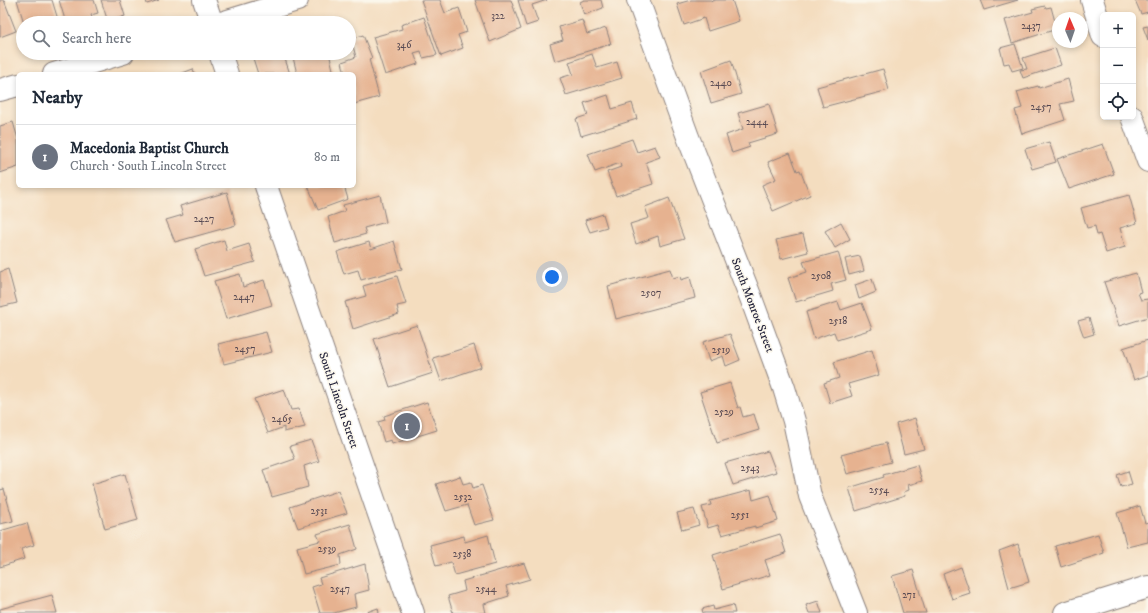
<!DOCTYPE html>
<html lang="en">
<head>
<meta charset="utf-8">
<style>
  :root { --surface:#fff; --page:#f6f6f7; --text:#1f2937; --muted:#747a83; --line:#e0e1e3; --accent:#1f6fb2 }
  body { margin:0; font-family:"IM FELL DW Pica",serif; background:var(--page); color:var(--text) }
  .controls { position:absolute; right:12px; top:12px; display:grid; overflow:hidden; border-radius:6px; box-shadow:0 2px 6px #0003 }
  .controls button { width:36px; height:36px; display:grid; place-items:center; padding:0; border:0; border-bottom:1px solid var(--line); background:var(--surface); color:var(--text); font:20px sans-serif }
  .compass { position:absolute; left:1052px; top:12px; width:36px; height:36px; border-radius:50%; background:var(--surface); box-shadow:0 2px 6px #0003; rotate:358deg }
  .you { position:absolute; left:552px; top:277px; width:14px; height:14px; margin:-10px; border:3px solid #fff; border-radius:50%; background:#1a73e8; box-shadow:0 0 0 6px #1a73e833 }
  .badge { display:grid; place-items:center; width:26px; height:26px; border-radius:50%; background:var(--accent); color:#fff; font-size:13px; font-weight:700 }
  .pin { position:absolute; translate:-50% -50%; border:2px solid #fff; box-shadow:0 1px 4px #0006 }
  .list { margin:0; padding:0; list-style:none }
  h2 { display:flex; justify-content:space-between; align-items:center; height:52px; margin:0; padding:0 16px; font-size:17px }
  h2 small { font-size:13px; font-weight:400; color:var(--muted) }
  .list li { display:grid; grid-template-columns:26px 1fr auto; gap:12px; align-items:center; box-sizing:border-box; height:64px; padding:0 16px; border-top:1px solid var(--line) }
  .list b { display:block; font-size:15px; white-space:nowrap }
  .list p { margin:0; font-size:13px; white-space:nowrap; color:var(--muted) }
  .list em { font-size:13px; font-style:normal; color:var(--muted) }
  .icon { flex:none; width:22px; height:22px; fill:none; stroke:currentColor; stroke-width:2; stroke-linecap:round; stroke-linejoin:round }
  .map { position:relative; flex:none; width:1148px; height:613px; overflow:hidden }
  .search { position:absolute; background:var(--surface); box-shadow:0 2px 6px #0003; left:16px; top:16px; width:340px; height:44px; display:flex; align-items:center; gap:10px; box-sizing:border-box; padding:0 14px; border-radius:22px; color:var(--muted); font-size:15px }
  .panel { position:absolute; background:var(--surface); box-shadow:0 2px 6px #0003; left:16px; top:72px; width:340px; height:116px; border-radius:6px }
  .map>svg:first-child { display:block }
  .building { fill:#e6b290 }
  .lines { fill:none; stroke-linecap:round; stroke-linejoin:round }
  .minor-casing { stroke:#8b807d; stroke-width:24 }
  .minor { stroke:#fff; stroke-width:22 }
  .labels { text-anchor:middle; stroke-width:3; stroke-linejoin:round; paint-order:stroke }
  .number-label { font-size:10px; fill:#534650 }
  .street-label { font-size:12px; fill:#22223b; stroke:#fbf7ec }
</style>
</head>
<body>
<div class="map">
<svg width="1148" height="613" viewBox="0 0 1148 613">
  <rect width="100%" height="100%" fill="#fbf7ec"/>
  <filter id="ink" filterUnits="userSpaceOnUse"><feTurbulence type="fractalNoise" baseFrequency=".025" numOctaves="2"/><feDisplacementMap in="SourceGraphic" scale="8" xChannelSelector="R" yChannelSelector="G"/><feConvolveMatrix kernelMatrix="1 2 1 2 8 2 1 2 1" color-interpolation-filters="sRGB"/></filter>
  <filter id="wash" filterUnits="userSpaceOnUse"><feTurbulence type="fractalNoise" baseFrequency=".012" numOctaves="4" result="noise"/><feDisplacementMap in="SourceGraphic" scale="16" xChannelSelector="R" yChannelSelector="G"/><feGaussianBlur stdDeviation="0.9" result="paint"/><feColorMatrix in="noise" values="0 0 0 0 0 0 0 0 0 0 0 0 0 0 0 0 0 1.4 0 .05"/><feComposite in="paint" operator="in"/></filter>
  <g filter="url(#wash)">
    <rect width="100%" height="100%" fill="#f4ddbf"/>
    <g id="blocks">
      <g class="building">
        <polygon points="0,0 4,0 16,31 0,37"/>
        <polygon points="17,0 52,0 59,23 24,23"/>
        <polygon points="59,0 94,0 98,13 91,15 94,23 66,23"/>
        <polygon points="101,0 120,0 125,16 108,22"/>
        <polygon points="146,0 159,0 147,4"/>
        <polygon points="421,0 440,0 445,13 459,8 467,32 458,35 463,48 441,56"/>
        <polygon points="475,0 511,0 521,29 490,42"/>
        <polygon points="518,0 547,0 532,5 538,22 526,26"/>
        <polygon points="584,0 601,0 603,8 584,15 580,2"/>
        <polygon points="691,0 711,0 712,1 716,0 732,0 739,21 708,31 704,18 684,25 677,4"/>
        <polygon points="980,0 1018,0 984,10"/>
        <polygon points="1135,0 1148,0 1148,12 1141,14"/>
        <polygon points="1045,6 1046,8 1051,7 1057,29 1012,43 1005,20 1033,12 1032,9"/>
        <polygon points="424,17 437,55 423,58 421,51 414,53 418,64 385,75 373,37 402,29 401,25"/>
        <polygon points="582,20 587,34 606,28 611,44 555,61 550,44 563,40 559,27"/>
        <polygon points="1148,26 1148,40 1143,27"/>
        <polygon points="363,35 372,58 369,59 379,97 354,104 354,74 345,74 342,62 356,57 351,39"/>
        <polygon points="1015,44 1023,68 1012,71 1009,63 1004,64 1000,48"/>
        <polygon points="1055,48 1061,65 1023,78 1020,70 1027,69 1023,58"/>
        <polygon points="258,53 283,53 290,74 258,74 252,55"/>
        <polygon points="292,53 329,53 334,74 297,74"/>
        <polygon points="592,54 597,68 617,62 622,78 566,95 560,78 573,74 569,62"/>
        <polygon points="731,60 741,94 711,103 701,71"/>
        <polygon points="193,69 195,74 180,74"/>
        <polygon points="883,69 889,90 823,107 817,87"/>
        <polygon points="1068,79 1074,101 1060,104 1065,120 1022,134 1015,110 1022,108 1017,92 1038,86 1039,88"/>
        <polygon points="608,95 612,109 632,103 637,119 581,136 576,119 588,115 584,103"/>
        <polygon points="769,104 778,134 748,143 750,147 732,153 726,135 743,129 738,113"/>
        <polygon points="13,122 18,139 18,167 0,173 0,126"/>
        <polygon points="632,139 637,152 655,146 660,157 646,162 653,184 616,196 607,172 621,167 620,163 595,172 588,154"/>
        <polygon points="1049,142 1056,162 1032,169 1025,149"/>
        <polygon points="1103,144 1114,174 1069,189 1057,159"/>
        <polygon points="790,153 797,171 800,170 810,195 773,211 762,185 776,179 768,162"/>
        <polygon points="308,186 344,186 348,199 318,210"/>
        <polygon points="227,192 236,225 175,242 166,220 183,215 180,206"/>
        <polygon points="380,195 386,222 364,228 366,234 335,243 328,217 345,211 343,205"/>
        <polygon points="1129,195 1137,223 1120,228 1125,247 1106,253 1100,234 1097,235 1095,226 1087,228 1081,208"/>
        <polygon points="669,198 684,239 660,246 658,236 636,244 630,224 649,218 645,207"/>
        <polygon points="603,214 607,227 590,232 585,220"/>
        <polygon points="841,222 850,239 835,248 825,231"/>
        <polygon points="803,234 808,252 781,259 776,240"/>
        <polygon points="224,240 227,251 249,244 255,262 204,276 195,249"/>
        <polygon points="394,241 402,269 361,280 358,270 344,274 337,252 369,242 371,249"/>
        <polygon points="838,252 846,280 831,284 833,291 796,302 788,278 807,272 803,262"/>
        <polygon points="860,256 864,271 849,275 845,259"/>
        <polygon points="8,269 17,303 0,307 0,272"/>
        <polygon points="670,269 673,278 680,276 681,280 690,277 695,298 616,319 608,286"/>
        <polygon points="1136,273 1141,292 1138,293 1141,300 1148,299 1148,317 1119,326 1104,282"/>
        <polygon points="240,274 243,287 264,280 272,305 226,319 214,281"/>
        <polygon points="397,276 406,304 397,306 399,314 353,329 345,302 366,296 363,286"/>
        <polygon points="872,279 876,292 859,299 855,285"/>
        <polygon points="838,302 841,310 862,303 872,329 837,340 834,332 814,339 806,312"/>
        <polygon points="1089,318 1094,334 1084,337 1078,321"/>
        <polygon points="417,325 433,373 390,387 374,339"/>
        <polygon points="266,332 272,352 224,364 218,344"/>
        <polygon points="730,334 740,360 726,366 723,356 709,361 703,342"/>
        <polygon points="1148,340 1148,375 1134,380 1123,348"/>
        <polygon points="474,345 481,367 441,381 433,358"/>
        <polygon points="872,350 879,375 848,384 852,396 830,403 824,383 839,378 834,362"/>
        <polygon points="730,383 738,408 740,407 743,417 754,414 759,430 717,443 700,392"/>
        <polygon points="284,389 291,410 299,409 305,427 284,432 284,427 268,433 254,399"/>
        <polygon points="427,402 437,430 392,444 391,440 384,442 378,422 385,420 384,416"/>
        <polygon points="915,418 924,449 904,454 896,424"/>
        <polygon points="311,440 319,461 304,466 308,487 272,497 263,470 295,459 290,446"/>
        <polygon points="886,443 891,462 847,474 841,455"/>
        <polygon points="768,451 776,472 733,485 725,463"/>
        <polygon points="917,465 922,481 908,485 909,490 904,492 905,496 856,511 849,488 884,477 883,475"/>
        <polygon points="1128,471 1132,484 1121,487 1117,475"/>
        <polygon points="125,474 138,520 105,529 92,484"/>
        <polygon points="460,476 463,484 471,482 473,488 482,485 494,520 474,525 467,505 446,511 436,484"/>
        <polygon points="4,489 13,521 0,524 0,490"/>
        <polygon points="751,490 753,500 770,495 778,521 755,528 755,526 722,535 718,525 708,528 702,507 711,505 710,501"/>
        <polygon points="338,491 347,513 298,528 290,507"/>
        <polygon points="1140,506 1145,523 1148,522 1148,542 1127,547 1117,513"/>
        <polygon points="694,509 699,525 682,530 677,513"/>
        <polygon points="27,523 34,545 21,549 24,559 0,567 0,531"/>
        <polygon points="350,524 357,549 340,555 341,565 304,574 297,547 320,541 317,534"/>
        <polygon points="780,534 786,553 765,560 770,575 723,589 713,555"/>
        <polygon points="1098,534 1104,553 1061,567 1055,546"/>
        <polygon points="488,535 495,564 455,575 451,562 436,566 430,545 464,536 465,542"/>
        <polygon points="1018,544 1029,582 1009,588 999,551"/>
        <polygon points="524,563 530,579 506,586 509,596 484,604 486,613 453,613 448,596 465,591 463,581"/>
        <polygon points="365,564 369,590 354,594 356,607 334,613 320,613 312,587 321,584 319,578"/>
        <polygon points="961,567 970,593 952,599 943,574"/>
        <polygon points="913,570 926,613 903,613 892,576"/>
        <polygon points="52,595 57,613 0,613 0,609"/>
        <polygon points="818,601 822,613 809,613 806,605"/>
        <polygon points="733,605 735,613 703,613 702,609 713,606 714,610"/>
        <polygon points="378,608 379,613 364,613"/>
      </g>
    </g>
  </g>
  <g filter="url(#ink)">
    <use href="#blocks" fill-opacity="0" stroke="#8b807d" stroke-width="1"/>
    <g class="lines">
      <g class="minor-casing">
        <g id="minor">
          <polyline points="204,0 212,23"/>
          <polyline points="638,0 688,137 751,298 784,388 794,421 810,496 856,613"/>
          <polyline points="1092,0 1103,36"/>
          <polyline points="221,23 297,0"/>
          <polyline points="220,53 227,74"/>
          <polyline points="54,74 123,53"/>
          <polyline points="0,90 18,85"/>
          <polyline points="1132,117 1148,161"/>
          <polyline points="266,186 413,613"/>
          <polyline points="1065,613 1148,587"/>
        </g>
      </g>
      <use href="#minor" class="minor"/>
    </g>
  </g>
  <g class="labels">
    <g class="number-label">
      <text x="498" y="19">322</text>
      <text x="1031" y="29">2437</text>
      <text x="404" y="48">346</text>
      <text x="721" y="86">2440</text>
      <text x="1041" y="110">2457</text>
      <text x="757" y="125">2444</text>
      <text x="204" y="222">2427</text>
      <text x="821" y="279">2508</text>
      <text x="651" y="296">2507</text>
      <text x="244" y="300">2447</text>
      <text x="838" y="324">2518</text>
      <text x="245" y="352">2457</text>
      <text x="721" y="353">2519</text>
      <text x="724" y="415">2529</text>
      <text x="282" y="422">2465</text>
      <text x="750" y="471">2543</text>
      <text x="879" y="493">2554</text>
      <text x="463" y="500">2532</text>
      <text x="319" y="514">2531</text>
      <text x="740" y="518">2551</text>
      <text x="327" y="552">2539</text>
      <text x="462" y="557">2538</text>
      <text x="340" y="592">2547</text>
      <text x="486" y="592">2544</text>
      <text x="909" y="598">271</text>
    </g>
    <g class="street-label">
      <text transform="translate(753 305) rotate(69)" y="4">South Monroe Street</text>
      <text transform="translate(339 400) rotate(71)" y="4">South Lincoln Street</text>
    </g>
  </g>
</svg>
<div class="controls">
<button>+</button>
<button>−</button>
<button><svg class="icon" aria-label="locate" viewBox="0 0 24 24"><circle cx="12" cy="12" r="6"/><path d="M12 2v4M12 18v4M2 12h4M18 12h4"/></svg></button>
</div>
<svg class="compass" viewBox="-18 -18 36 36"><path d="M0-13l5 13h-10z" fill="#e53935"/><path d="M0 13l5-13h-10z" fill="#747a83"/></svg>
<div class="you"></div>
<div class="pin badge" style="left:407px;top:426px;background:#6b7280">1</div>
<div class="search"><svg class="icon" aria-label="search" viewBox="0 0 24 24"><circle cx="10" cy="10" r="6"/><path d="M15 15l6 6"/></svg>Search here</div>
<section class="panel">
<h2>Nearby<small></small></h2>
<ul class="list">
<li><span class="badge" style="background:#6b7280">1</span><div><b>Macedonia Baptist Church</b><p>Church · South Lincoln Street</p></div><em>80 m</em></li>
</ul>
</section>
</div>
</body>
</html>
